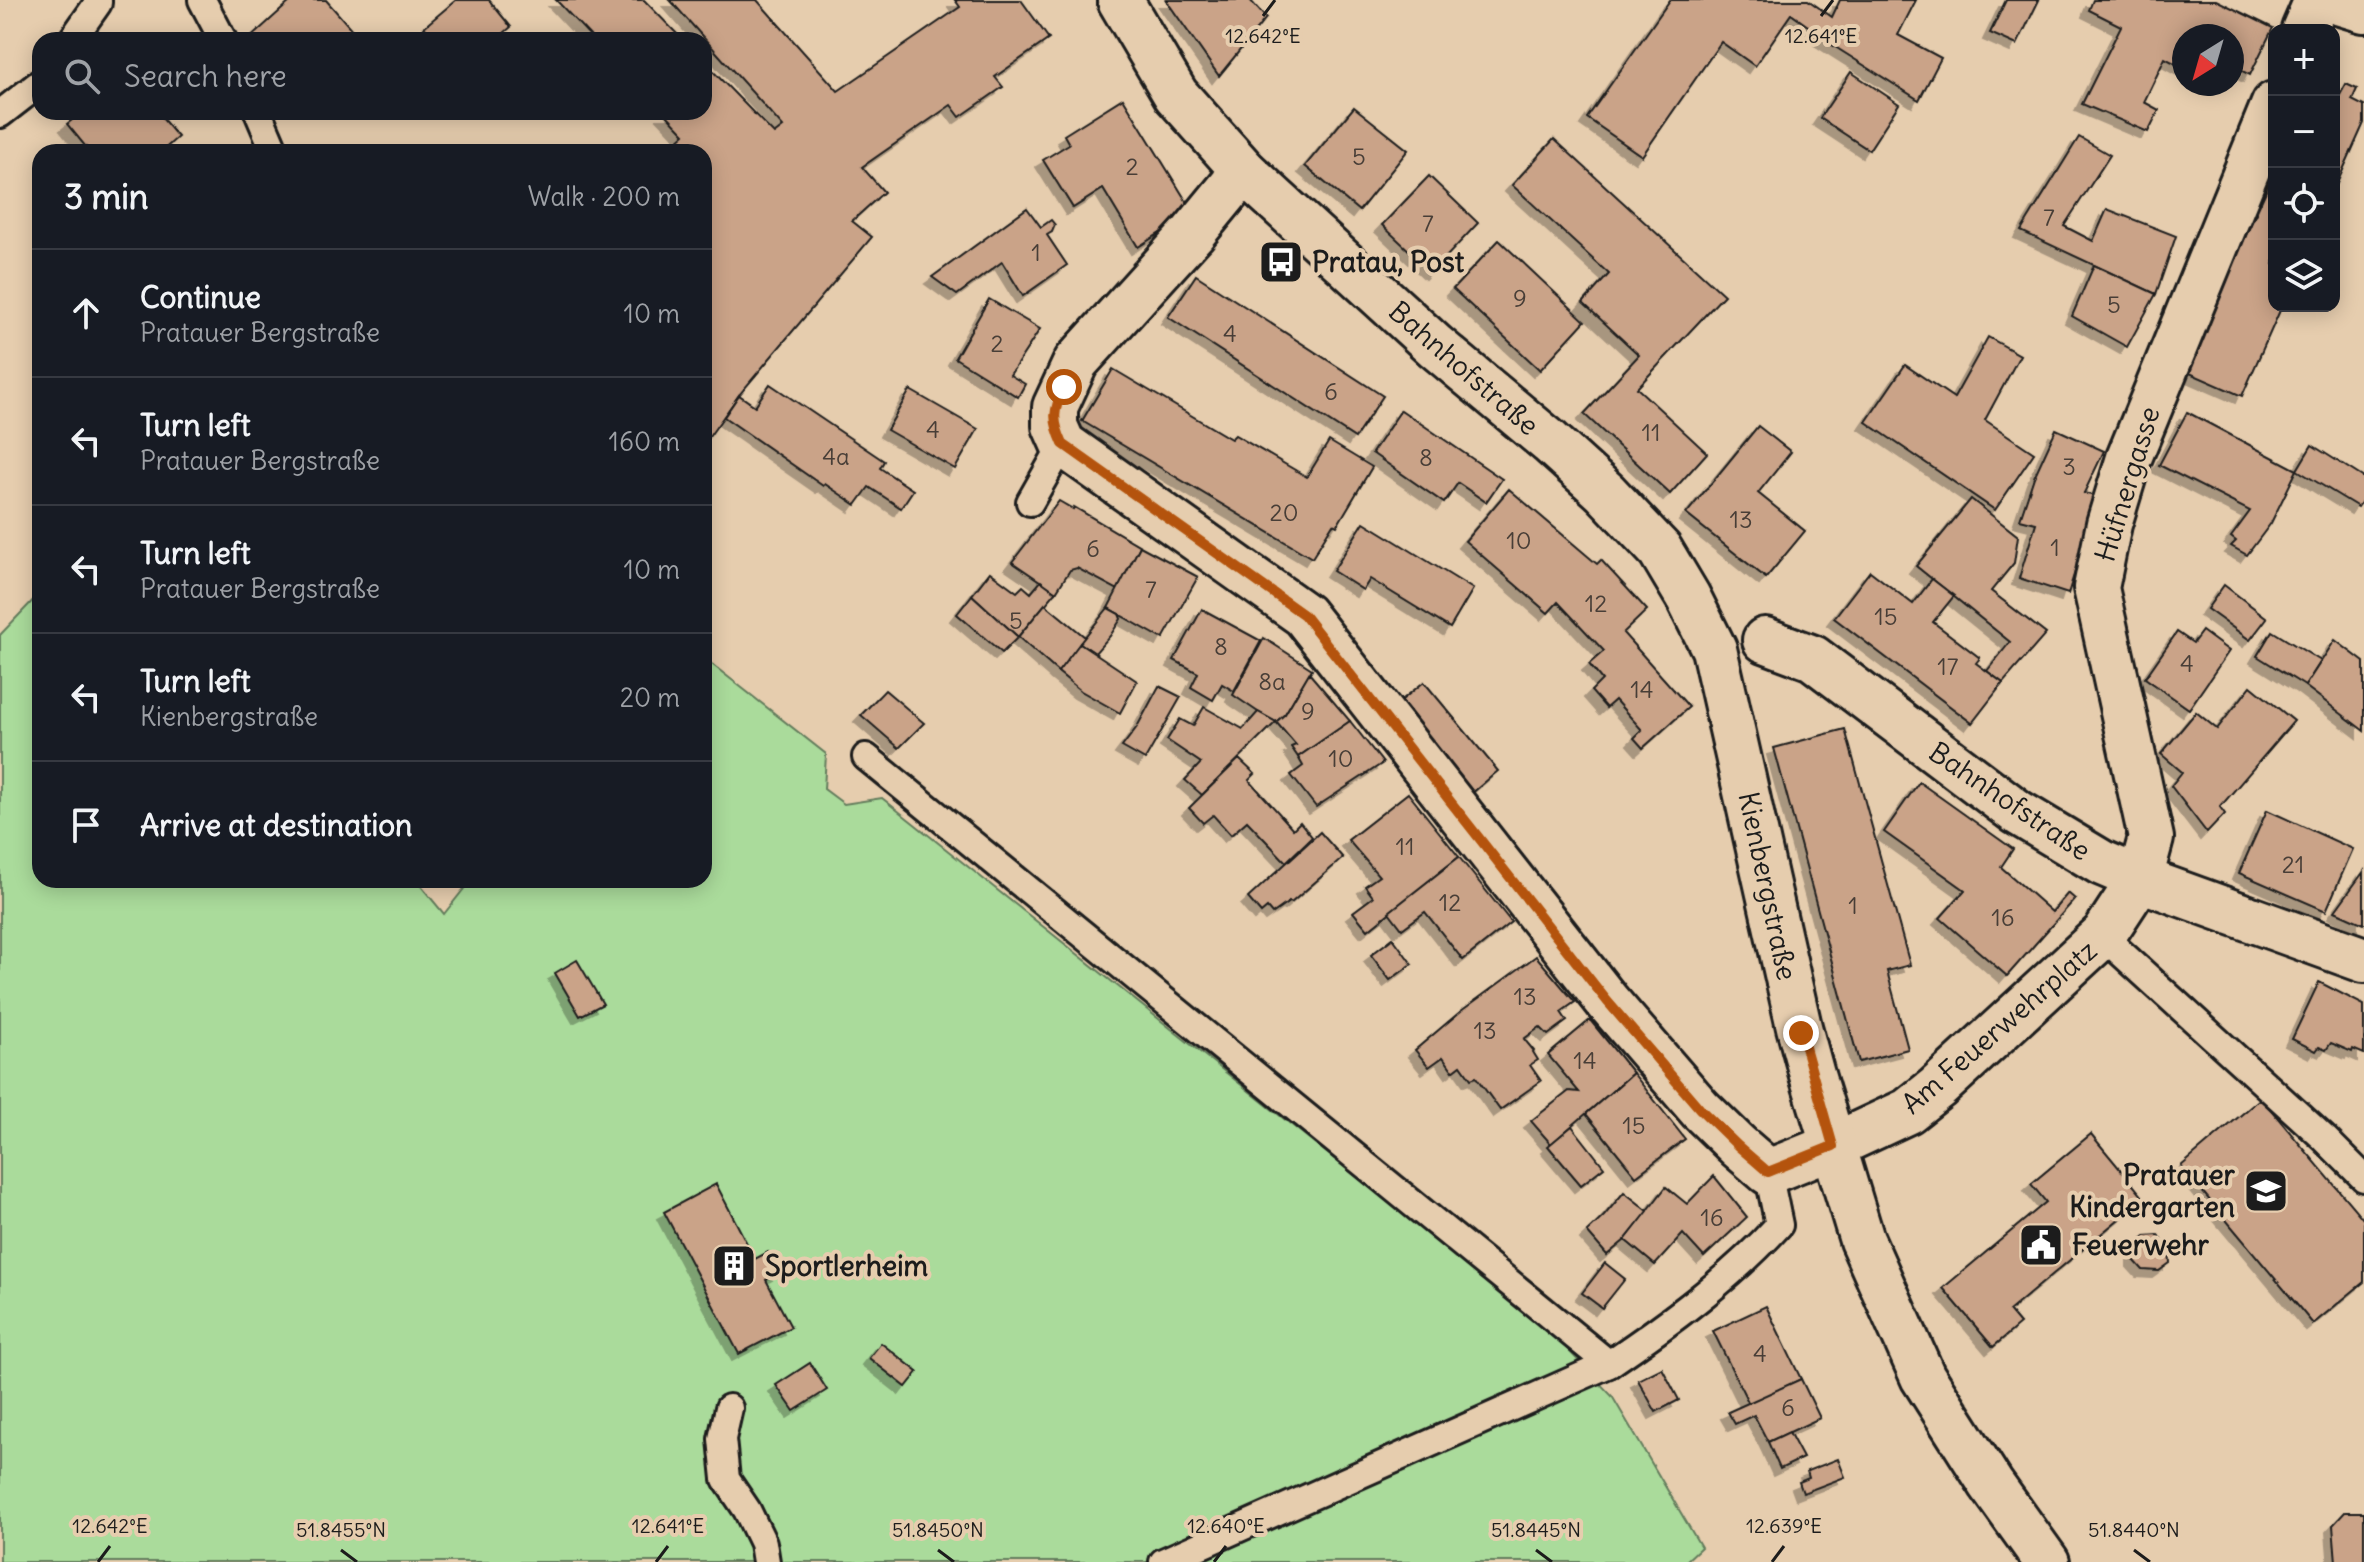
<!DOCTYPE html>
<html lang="en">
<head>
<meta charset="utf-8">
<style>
  :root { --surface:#171b24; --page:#242831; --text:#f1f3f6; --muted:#9ea1a6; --line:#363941 }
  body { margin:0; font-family:Delius,sans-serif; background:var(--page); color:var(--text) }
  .controls { position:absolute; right:24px; top:24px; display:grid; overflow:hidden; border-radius:16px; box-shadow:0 4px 20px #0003 }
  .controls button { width:72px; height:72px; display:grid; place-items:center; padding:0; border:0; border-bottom:2px solid var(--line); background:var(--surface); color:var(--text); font:40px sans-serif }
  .compass { position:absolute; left:2172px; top:24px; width:72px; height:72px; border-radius:50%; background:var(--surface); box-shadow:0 4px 20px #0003; rotate:217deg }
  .stop { position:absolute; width:24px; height:24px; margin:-18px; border:6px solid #b45309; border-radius:50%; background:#fff }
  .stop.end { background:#b45309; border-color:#fff; box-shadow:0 2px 8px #0008 }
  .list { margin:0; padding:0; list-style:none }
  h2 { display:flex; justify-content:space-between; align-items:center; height:104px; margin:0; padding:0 32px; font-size:34px }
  h2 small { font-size:26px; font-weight:400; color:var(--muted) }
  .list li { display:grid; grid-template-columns:52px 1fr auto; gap:24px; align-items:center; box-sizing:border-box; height:128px; padding:0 32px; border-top:2px solid var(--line) }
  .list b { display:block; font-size:30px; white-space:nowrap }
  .list p { margin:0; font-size:26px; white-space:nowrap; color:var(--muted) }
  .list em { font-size:26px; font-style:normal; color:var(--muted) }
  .icon { flex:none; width:44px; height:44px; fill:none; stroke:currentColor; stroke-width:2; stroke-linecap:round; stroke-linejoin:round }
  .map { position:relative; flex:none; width:2364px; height:1562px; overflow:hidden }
  .search { position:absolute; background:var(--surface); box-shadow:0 4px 20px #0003; left:32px; top:32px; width:680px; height:88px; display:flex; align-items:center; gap:20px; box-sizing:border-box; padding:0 28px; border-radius:24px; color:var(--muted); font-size:30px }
  .panel { position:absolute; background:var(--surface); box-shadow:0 4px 20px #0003; left:32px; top:144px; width:680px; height:744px; border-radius:24px }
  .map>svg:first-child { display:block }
  .green { fill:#aadb9b; stroke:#637c5c; stroke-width:2 }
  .building { fill:#caa388; stroke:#1c1c1c; stroke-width:2; filter:url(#shadow) }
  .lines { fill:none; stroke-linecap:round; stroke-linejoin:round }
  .lane-casing { stroke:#1c1c1c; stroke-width:32 }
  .street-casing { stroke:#1c1c1c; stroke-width:50 }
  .secondary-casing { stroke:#1c1c1c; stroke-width:50 }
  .lane { stroke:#e6cdae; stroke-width:26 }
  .street { stroke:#e6cdae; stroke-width:44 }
  .secondary { stroke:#e6cdae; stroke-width:44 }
  .route { stroke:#b45309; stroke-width:10 }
  .ticks { fill:none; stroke:#1c1c1c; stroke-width:3 }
  .labels { text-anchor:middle; stroke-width:8; stroke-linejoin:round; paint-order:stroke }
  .number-label { font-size:24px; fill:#483e37 }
  .poi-label { font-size:28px; font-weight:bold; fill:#1c1c1c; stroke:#e6cdae; text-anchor:start }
  .street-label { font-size:28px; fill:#1c1c1c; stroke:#e6cdae }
  .ticks-label { font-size:20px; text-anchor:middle; fill:#1c1c1c; stroke:#e6cdae; stroke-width:8; stroke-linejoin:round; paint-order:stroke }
</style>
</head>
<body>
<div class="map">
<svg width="2364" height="1562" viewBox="0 0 2364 1562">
  <defs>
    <filter id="shadow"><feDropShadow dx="-7" dy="7" stdDeviation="0" flood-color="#0004"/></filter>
  </defs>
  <rect width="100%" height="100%" fill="#e6cdae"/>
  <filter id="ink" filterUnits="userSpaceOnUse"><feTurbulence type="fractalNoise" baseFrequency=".0125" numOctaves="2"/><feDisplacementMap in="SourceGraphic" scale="16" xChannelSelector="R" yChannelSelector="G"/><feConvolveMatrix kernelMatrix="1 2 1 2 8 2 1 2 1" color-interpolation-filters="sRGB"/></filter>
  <g filter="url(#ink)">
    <polygon class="green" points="40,593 40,880 416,880 444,914 471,880 704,880 704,658 826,754 824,789 844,804 882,798 1551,1332 1612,1396 1701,1547 1685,1562 0,1562 0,635"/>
    <g class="building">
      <polygon points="292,0 326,0 361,40 248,40"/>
      <polygon points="456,0 489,0 511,27 496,40 436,40 424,27"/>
      <polygon points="556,0 644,0 683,40 594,40"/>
      <polygon points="670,0 757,0 838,91 960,7 955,0 1021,0 1049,39 995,77 1003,87 960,117 951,105 862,167 884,192 852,221 872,237 739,395 704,444 704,214 707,209 704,206 704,152 665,152 685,134 664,112 704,112 704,62 774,134 783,127"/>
      <polygon points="1166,0 1250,0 1266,18 1219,76"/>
      <polygon points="1670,0 1808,0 1832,17 1840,0 1916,0 1898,35 1941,58 1919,100 1821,38 1822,36 1791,14 1755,66 1721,42 1642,156 1587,118"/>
      <polygon points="2006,0 2039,0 2017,45 1990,33"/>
      <polygon points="2093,0 2216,0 2273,28 2250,75 2232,66 2232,36 2184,36 2184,68 2165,58 2144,102 2159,110 2148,132 2082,104 2121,26 2089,10"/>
      <polygon points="1851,72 1899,104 1869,150 1820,118"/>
      <polygon points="2346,84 2357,89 2352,100 2364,106 2364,123 2334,190 2334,92 2340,95"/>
      <polygon points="1123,98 1193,212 1138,247 1103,189 1073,208 1043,160 1069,144 1064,135"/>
      <polygon points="1354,107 1408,150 1359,211 1305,166"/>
      <polygon points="82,112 157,112 178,137 161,152 90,152 67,124"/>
      <polygon points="2079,137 2110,155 2064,226 2093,241 2107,209 2176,236 2156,294 2021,231"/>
      <polygon points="1554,139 1724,295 1637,388 1707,453 1670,494 1584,414 1639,355 1583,303 1609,274 1512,185"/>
      <polygon points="2274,173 2274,306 2282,306 2242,396 2185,371"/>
      <polygon points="1429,176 1478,223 1432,272 1382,225"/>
      <polygon points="1027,208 1041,227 1051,220 1055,225 1052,232 1047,235 1067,265 1023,296 1002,262 957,295 932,277"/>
      <polygon points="1499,240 1585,321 1540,370 1453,289"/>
      <polygon points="2094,265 2156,294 2127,347 2072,316"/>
      <polygon points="1196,275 1383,396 1355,438 1168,317"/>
      <polygon points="989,299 1040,329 1010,375 1025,384 1018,397 955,358"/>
      <polygon points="1988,337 2020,355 1985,420 2034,453 1995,510 1866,422 1905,365 1954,398"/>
      <polygon points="1113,369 1231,439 1235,435 1307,477 1329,441 1372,467 1337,526 1333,524 1312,558 1082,421"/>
      <polygon points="770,384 884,461 880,468 913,490 901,508 869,487 856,505 825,484 823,486 724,417 739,395 755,406"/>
      <polygon points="910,390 978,429 955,469 887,430"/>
      <polygon points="1401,410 1502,479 1486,502 1458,483 1444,503 1372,453"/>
      <polygon points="2187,412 2297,470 2271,523 2247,555 2231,546 2236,541 2231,537 2250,511 2159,465"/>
      <polygon points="1758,426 1791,452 1758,493 1805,531 1766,578 1686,514"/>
      <polygon points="2056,429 2104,451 2084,493 2098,497 2068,594 2019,578 2036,523 2020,519 2034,477"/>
      <polygon points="2312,445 2364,478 2364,498 2358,507 2297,470"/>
      <polygon points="1509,489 1597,564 1601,560 1647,610 1623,633 1689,707 1643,748 1634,738 1642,730 1615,700 1606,708 1591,691 1602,680 1589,664 1604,651 1558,602 1548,613 1465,541"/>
      <polygon points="1971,499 2018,536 2014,563 1991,591 2046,634 2003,683 1987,671 2010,642 1916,566"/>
      <polygon points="1059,501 1073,509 1074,507 1140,546 1118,590 1077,568 1070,570 1056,592 1012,562"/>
      <polygon points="1364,522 1473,589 1450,628 1370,579 1363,590 1333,571"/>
      <polygon points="1140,546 1198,577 1163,639 1108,608"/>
      <polygon points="1870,571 1913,604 1932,579 1954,596 1933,622 1980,658 1976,663 2003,683 1972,723 1834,618"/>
      <polygon points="990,572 1017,592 1023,586 1031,593 1041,581 1056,592 1018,637 972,595"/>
      <polygon points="2224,585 2267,618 2250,640 2207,609"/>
      <polygon points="972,595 1018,637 1002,653 957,614"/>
      <polygon points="1045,604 1085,637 1058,672 1018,637"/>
      <polygon points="1108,608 1119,614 1121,619 1110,636 1095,653 1080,643"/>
      <polygon points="1202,609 1261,641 1234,691 1222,684 1213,700 1191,687 1198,673 1174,660"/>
      <polygon points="2202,631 2229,651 2189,709 2145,678 2177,632 2193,643"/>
      <polygon points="2272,631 2321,661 2305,686 2257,656"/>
      <polygon points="1264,638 1312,669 1285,714 1276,722 1258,712 1233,695"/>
      <polygon points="2335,640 2364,662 2364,731 2305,686"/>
      <polygon points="1080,643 1137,681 1120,713 1081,691 1058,672"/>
      <polygon points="1309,673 1350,721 1298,757 1291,747 1296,745 1276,722 1285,714"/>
      <polygon points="1424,682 1498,771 1471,794 1397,704"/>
      <polygon points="1159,686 1181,697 1145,760 1122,747 1137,727"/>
      <polygon points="2251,686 2294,721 2220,807 2225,814 2207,833 2171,786 2182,772 2161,754 2196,712 2217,729"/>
      <polygon points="885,690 924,723 899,748 861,715"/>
      <polygon points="1204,707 1243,729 1258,712 1276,722 1202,795 1185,780 1201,763 1167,740 1180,719 1193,726"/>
      <polygon points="1350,721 1383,763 1316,807 1291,775 1303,766 1298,757"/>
      <polygon points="1845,729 1910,965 1887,971 1908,1049 1859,1062 1774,748"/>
      <polygon points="1239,759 1255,774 1249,780 1293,829 1300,822 1312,837 1286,862 1247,821 1231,835 1213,815 1203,823 1189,808"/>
      <polygon points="1919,782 2013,849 2001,867 2052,912 2068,893 2075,899 2007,976 1940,918 1965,890 1884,832"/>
      <polygon points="1408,793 1459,857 1368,930 1353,912 1373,897 1365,886 1379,876 1348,840"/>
      <polygon points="2267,810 2353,849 2326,911 2239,873"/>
      <polygon points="1320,832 1343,858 1291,903 1289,902 1272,914 1267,908 1261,913 1248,898"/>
      <polygon points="1459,857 1511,922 1463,960 1425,912 1402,929 1389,912"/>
      <polygon points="2364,871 2364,924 2335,911"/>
      <polygon points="1393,938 1412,964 1390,980 1371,955"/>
      <polygon points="1536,956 1575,1002 1561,1012 1567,1021 1548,1035 1540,1027 1524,1039 1534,1051 1533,1052 1538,1060 1530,1065 1541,1081 1500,1110 1476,1077 1471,1079 1461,1065 1453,1071 1443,1057 1429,1067 1415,1050 1461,1011"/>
      <polygon points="577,960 603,1004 580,1016 555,973"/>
      <polygon points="2319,982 2364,1005 2364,1054 2353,1049 2352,1052 2331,1043 2326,1050 2319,1047 2316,1051 2292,1039"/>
      <polygon points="1590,1020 1633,1073 1551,1144 1531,1121 1569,1091 1579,1092 1548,1055"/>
      <polygon points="1633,1073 1685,1139 1636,1176 1586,1114"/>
      <polygon points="2261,1098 2364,1220 2364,1282 2313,1324 2181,1166"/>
      <polygon points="1572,1126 1604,1167 1581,1185 1548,1146"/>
      <polygon points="2091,1134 2144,1198 2009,1311 2020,1324 1993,1347 1943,1288 2046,1202 2031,1184"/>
      <polygon points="1714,1176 1747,1217 1704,1257 1683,1234 1655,1265 1625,1240 1666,1187 1687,1204"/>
      <polygon points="716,1184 755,1259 768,1252 779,1273 766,1280 791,1327 739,1354 664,1212"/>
      <polygon points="1624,1192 1648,1211 1625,1240 1607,1255 1587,1232 1604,1216"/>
      <polygon points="2158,1235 2169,1248 2170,1263 2159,1271 2143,1270 2134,1260 2134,1246 2145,1236"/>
      <polygon points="1605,1263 1625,1279 1602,1308 1582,1293"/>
      <polygon points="1766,1306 1801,1379 1749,1404 1713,1331"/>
      <polygon points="881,1343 918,1372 906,1387 869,1358"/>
      <polygon points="810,1363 827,1390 794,1411 776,1385"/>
      <polygon points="1662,1368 1679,1400 1656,1412 1638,1380"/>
      <polygon points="1801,1379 1820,1418 1768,1442 1754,1415 1735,1424 1728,1412"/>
      <polygon points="1789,1432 1803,1458 1780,1469 1768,1442"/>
      <polygon points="1838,1459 1845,1477 1803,1493 1799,1482 1809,1478 1807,1471"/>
      <polygon points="2345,1512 2364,1512 2364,1562 2336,1562 2333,1525"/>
    </g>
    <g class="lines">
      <g class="lane-casing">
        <g id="lane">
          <polyline points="202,0 223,40"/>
          <polyline points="72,40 98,3 98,0"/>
          <polyline points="258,112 275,152"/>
          <polyline points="0,114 40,83"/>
          <polyline points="1030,502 1063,444"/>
          <path d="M 866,757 L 1609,1364 C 1668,1324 1731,1278 1779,1225 L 1768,1172"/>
          <polyline points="2104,934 2118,950 2325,1139 2364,1178"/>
          <polyline points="729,1408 722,1439 726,1479 747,1510 763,1543 766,1562"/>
          <polyline points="1163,1562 1609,1364"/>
        </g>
      </g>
      <g class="street-casing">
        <g id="street">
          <polyline points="2331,0 2364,10"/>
          <polyline points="2304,30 2317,0"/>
          <polyline points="1244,171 1193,233 1076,362 1055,407 1055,426 1063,444 1304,615 1607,1001 1700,1109 1738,1146 1768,1172 1833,1146 1908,1111 1937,1088 2104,934 2140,879 2151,838 2096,588 2109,524 2129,458 2274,104"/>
          <polyline points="1765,640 1813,658 2017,812 2102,863 2140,879 2364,960"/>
        </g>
      </g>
      <g class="secondary-casing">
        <polyline id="secondary" points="1120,0 1176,95 1244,171 1435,346 1550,442 1605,492 1660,550 1688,597 1714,649 1799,1027 1812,1075 1862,1240 1923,1377 1991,1484 2047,1562"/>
      </g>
      <use href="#lane" class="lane"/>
      <use href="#street" class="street"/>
      <use href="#secondary" class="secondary"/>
    </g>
  </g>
  <g class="lines" filter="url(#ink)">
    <path class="route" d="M 1064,387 C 1053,411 1052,420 1063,444 L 1304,615 L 1607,1001 L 1700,1109 L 1738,1146 L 1768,1172 L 1833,1146 L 1801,1033"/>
  </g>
  <path class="ticks" d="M 1263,16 L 1275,0M 1821,16 L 1833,0M 341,1550 L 357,1562M 938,1550 L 954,1562M 1536,1550 L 1552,1562M 2134,1550 L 2150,1562M 98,1562 L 110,1546M 656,1562 L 668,1546M 1214,1562 L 1226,1546M 1772,1562 L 1784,1546"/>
  <defs>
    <g id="bus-square" transform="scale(2.3)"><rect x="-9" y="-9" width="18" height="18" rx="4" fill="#1c1c1c" stroke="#e6cdae"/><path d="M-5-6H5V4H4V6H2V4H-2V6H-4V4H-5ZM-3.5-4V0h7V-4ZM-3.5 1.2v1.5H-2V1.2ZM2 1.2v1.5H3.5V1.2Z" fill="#fff"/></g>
    <g id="school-square" transform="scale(2.3)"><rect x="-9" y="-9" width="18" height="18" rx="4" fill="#1c1c1c" stroke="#e6cdae"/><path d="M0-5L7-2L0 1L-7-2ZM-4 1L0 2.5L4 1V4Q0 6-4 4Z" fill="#fff"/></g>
    <g id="civic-square" transform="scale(2.3)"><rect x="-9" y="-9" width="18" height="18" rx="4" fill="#1c1c1c" stroke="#e6cdae"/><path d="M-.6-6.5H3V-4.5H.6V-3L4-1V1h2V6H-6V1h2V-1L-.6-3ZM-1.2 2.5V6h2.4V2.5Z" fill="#fff"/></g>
    <g id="building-square" transform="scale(2.3)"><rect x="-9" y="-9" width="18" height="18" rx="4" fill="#1c1c1c" stroke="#e6cdae"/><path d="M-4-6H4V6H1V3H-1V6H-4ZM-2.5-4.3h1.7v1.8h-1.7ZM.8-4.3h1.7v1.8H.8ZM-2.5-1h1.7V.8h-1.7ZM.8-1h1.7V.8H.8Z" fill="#fff"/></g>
  </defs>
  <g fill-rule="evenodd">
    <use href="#bus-square" x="1281" y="262"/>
    <use href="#school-square" x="2266" y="1191"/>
    <use href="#civic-square" x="2041" y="1245"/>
    <use href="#building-square" x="734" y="1266"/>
  </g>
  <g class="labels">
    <g class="number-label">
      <text x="1359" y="165">5</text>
      <text x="1132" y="175">2</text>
      <text x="2049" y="226">7</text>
      <text x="1428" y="232">7</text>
      <text x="1036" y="261">1</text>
      <text x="1520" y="307">9</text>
      <text x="2114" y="313">5</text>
      <text x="1230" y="342">4</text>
      <text x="997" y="352">2</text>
      <text x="1331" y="400">6</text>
      <text x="933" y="438">4</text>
      <text x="1651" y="441">11</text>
      <text x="836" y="465">4a</text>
      <text x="1426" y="466">8</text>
      <text x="2069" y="475">3</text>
      <text x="1284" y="521">20</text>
      <text x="1741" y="528">13</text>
      <text x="1519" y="549">10</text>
      <text x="2055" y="556">1</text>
      <text x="1093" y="557">6</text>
      <text x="1151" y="598">7</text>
      <text x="1596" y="612">12</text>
      <text x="1886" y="625">15</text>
      <text x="1016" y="629">5</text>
      <text x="1221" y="655">8</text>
      <text x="2187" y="672">4</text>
      <text x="1948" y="675">17</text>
      <text x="1272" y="690">8a</text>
      <text x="1642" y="698">14</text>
      <text x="1308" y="720">9</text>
      <text x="1341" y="767">10</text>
      <text x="1405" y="855">11</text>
      <text x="2293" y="873">21</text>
      <text x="1450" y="911">12</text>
      <text x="1853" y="914">1</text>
      <text x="2003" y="926">16</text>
      <text x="1525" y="1005">13</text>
      <text x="1485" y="1039">13</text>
      <text x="1585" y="1069">14</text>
      <text x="1634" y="1134">15</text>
      <text x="1712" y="1226">16</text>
      <text x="1760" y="1362">4</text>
      <text x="1788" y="1416">6</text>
    </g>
    <g class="poi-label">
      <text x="1312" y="272">Pratau, Post</text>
      <text x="2235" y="1185" text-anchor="end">Pratauer<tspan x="2235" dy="32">Kindergarten</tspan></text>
      <text x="2072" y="1255">Feuerwehr</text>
      <text x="765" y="1276">Sportlerheim</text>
    </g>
    <g class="street-label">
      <text transform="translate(1464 368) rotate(41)" y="10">Bahnhofstraße</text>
      <text transform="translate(2127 484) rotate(-73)" y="10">Hüfnergasse</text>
      <text transform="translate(2010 801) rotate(34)" y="10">Bahnhofstraße</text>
      <text transform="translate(1768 886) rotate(78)" y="10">Kienbergstraße</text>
      <text transform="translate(1999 1027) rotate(-41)" y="10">Am Feuerwehrplatz</text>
    </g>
  </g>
  <g class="ticks-label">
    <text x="1263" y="43">12.642°E</text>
    <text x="1821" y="43">12.641°E</text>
    <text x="110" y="1533">12.642°E</text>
    <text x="668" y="1533">12.641°E</text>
    <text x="1226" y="1533">12.640°E</text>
    <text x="1784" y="1533">12.639°E</text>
    <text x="341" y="1537">51.8455°N</text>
    <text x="938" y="1537">51.8450°N</text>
    <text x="1536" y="1537">51.8445°N</text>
    <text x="2134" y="1537">51.8440°N</text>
  </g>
</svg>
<div class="controls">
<button>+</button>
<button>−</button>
<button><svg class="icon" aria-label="locate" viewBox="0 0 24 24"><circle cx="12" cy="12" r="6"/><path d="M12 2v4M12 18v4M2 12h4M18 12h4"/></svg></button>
<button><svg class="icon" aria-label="layers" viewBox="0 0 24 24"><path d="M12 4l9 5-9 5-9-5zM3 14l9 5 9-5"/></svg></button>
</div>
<svg class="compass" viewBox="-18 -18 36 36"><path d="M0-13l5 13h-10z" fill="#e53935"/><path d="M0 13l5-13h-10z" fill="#9ea1a6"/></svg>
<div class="stop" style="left:1064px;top:387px"></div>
<div class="stop end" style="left:1801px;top:1033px"></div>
<div class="search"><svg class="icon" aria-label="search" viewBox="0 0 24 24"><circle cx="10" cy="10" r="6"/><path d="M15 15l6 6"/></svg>Search here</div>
<section class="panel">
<h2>3 min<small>Walk · 200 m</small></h2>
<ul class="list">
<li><svg class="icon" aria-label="ahead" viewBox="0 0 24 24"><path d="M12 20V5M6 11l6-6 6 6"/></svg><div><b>Continue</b><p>Pratauer Bergstraße</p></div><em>10 m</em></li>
<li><svg class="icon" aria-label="left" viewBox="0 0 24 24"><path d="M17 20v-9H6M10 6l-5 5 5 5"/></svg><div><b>Turn left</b><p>Pratauer Bergstraße</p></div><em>160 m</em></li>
<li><svg class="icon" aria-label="left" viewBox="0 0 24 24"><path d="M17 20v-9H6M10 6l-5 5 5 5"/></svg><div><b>Turn left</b><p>Pratauer Bergstraße</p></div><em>10 m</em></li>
<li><svg class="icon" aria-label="left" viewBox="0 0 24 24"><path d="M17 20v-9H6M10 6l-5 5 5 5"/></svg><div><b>Turn left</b><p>Kienbergstraße</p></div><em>20 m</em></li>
<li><svg class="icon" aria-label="arrive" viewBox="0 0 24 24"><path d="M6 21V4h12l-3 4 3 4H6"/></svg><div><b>Arrive at destination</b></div></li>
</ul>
</section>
</div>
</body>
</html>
